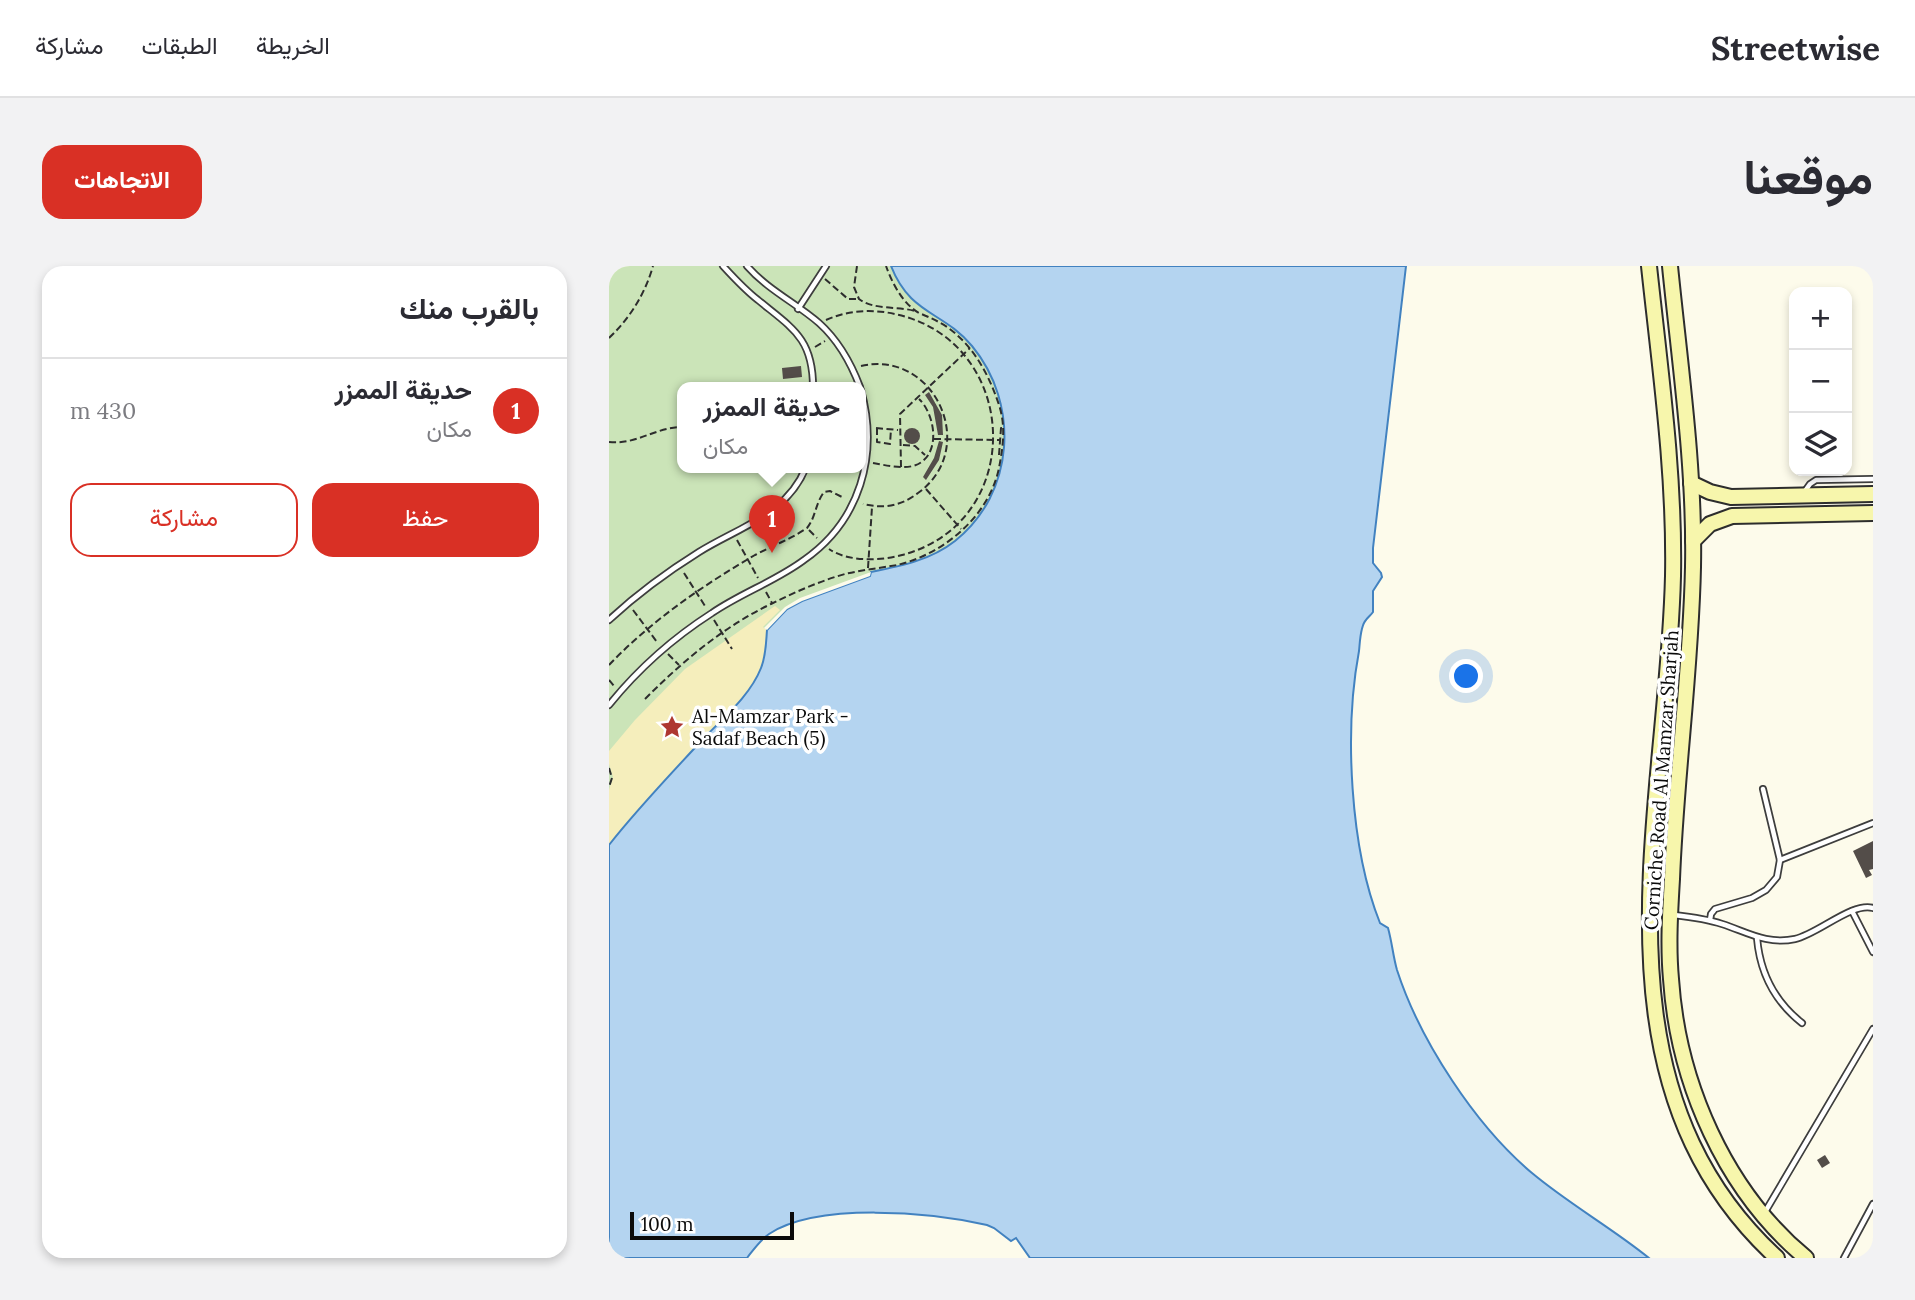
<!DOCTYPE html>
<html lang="ar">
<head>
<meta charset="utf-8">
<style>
  :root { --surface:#fff; --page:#f2f2f3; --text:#2b2b33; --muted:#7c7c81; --line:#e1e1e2; --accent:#d93025 }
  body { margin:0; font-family:Lora,Vazirmatn,serif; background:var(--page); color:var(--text); direction:rtl }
  .controls { position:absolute; right:21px; top:21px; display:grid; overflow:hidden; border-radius:14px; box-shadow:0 4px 10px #0003 }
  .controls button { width:63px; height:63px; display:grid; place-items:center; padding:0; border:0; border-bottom:2px solid var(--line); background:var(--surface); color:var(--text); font:35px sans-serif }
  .scale { position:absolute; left:21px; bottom:18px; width:164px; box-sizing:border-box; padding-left:7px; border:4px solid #0b0b0b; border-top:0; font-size:19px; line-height:24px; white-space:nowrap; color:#0b0b0b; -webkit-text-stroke:5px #fff; paint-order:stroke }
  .you { position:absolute; left:858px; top:411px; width:24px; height:24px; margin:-18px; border:5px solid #fff; border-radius:50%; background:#1a73e8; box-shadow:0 0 0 10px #1a73e833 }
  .badge { display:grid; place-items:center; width:46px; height:46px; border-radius:50%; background:var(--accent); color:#fff; font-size:23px; font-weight:700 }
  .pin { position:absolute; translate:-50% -58px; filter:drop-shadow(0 2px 4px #0008) }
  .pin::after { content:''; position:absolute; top:37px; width:24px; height:21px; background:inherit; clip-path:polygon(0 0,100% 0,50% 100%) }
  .popup { position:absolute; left:68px; top:116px; width:189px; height:91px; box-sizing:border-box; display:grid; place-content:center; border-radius:14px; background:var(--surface); filter:drop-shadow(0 2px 5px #0005); font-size:23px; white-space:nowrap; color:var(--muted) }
  .popup b { font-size:26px; color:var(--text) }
  .popup::after { content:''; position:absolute; left:50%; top:100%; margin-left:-14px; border:14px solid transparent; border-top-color:var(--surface) }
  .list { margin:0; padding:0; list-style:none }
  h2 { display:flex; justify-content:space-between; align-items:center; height:91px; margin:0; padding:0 28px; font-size:30px }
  h2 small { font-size:23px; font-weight:400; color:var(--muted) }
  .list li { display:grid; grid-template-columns:46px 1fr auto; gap:21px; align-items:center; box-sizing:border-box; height:105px; padding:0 28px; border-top:2px solid var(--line) }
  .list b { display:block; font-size:26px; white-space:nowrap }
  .list p { margin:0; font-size:23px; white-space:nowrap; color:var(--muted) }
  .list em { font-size:23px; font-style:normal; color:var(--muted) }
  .actions { display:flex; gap:14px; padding:21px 28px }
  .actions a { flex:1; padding:16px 0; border:2px solid var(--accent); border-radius:21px; text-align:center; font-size:24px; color:var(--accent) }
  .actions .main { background:var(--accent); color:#fff }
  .icon { flex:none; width:38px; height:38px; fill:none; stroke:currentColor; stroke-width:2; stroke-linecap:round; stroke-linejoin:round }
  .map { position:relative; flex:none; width:1264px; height:992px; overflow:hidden; direction:ltr; border-radius:21px }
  header { display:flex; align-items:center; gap:42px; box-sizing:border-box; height:98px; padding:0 35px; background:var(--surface); border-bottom:2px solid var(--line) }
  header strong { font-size:33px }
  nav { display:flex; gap:38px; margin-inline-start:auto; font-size:24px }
  .intro { display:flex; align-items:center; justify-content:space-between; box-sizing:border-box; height:168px; padding:0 42px }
  h1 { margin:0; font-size:49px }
  .button { padding:18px 32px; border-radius:21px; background:var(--accent); color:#fff; font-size:24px; font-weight:700 }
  main { display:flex; gap:42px; padding:0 42px }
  aside { flex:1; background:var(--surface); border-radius:21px; box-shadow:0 4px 10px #0003 }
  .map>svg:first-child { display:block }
  .green { fill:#cbe4b8; fill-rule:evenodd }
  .sand { fill:#f5eebc }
  .water { fill:#b4d4f0; stroke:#4282c0; stroke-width:2 }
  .pier { fill:#fdfbeb }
  .building { fill:#534d49 }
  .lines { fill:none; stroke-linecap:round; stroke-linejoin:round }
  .lane-casing { stroke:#3e3e3e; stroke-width:8 }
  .secondary-casing { stroke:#2d2d2d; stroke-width:18 }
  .path { stroke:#2d2d2d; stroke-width:2; stroke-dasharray:7 3.5; stroke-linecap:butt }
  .lane { stroke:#fff; stroke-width:4.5 }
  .secondary { stroke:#f7f6ac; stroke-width:14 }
  .labels { text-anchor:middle; stroke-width:7; stroke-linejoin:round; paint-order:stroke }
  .poi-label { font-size:19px; fill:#0b0b0b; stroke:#fff; text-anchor:start }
  .street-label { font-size:19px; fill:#0b0b0b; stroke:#fff }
</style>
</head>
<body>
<header>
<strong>Streetwise</strong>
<nav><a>الخريطة</a><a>الطبقات</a><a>مشاركة</a></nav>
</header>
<div class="intro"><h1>موقعنا</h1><a class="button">الاتجاهات</a></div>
<main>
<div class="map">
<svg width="1264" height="992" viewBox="0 0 1264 992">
  <rect width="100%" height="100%" fill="#fdfbeb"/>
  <path class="green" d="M 0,0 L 282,0 C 299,46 337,47 364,81 C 411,140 407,232 343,277 C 318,294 291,300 262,306 L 261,310 L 178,343 L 125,441 L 25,548 L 0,579 ZM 74,121 L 252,121 L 252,201 L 74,201 Z"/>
  <path class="sand" d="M 166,340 L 171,344 L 154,361 L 158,364 C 157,377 157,390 152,402 C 141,430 114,452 94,473 C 62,508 29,542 0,579 L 0,524 L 4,511 L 0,498 L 0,485 L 26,454 L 76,403 Z"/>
  <path class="water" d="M 282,0 L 797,0 L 764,282 L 764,297 L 772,307 L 773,311 L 764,325 L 764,346 C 762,349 759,351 757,354 C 751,360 751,377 750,385 C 735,465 741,582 771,657 L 779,662 C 783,676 784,690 788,704 C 811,775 867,860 923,907 C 960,938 1003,962 1040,992 L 421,992 L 407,972 L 402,975 L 385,962 L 378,959 C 322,946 209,936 160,968 C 151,974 145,983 138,992 L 0,992 L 0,579 C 29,542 62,508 94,473 C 114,452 141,430 152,402 C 157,390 157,377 158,364 L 178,343 L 193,335 L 261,310 L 262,306 C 292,300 322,294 346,275 C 406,227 411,138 363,80 C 334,45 301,49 282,0 Z"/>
  <polygon class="pier" points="262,306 261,310 193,335 178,343 158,364 155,362 176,341 191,332"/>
  <g class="building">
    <polygon points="192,100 193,111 174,113 173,102"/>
    <polygon points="320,126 333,149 334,169 329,169 324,141 316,129"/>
    <circle cx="303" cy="170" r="8"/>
    <polygon points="330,175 334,176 330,194 317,214 314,211 325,192"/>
    <polygon points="1264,575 1264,603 1260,604 1263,609 1257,612 1244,585"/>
    <polygon points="1216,889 1221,897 1213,902 1208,894"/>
  </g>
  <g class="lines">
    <g class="lane-casing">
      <g id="lane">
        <path d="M 114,0 C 125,12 136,24 149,34 C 183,62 204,72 204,121"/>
        <path d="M 138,0 C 159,24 187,37 210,57 C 230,75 242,97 251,121"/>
        <polyline points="189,43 217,0"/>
        <polyline points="1196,225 1201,218 1207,214 1264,213"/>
        <path d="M 0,354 C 27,329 58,306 90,286 C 130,261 178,249 197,201"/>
        <path d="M 0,439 C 30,402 64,372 103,347 C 132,327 167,315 195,294 C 251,255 270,189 252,124"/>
        <polyline points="1171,594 1264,557"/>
        <polyline points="1243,645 1264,686"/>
        <path d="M 1065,649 C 1082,651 1098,653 1113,658 C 1138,666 1158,679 1186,673 C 1209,668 1243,636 1264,642"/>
        <polyline points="1101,654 1102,648 1106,643 1143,632 1157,624 1168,611 1171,594 1154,523"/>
        <path d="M 1148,672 C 1151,707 1165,735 1193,757"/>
        <polyline points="1156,946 1264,763"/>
        <polyline points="1235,992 1264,938"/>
      </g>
    </g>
    <g class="secondary-casing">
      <g id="secondary">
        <path d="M 1040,0 C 1051,103 1066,207 1064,310 C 1059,540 973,813 1168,992"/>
        <path d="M 1061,0 C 1071,100 1086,201 1084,301 C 1082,405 1067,509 1063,613 C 1061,646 1059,680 1062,713 C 1069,817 1116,925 1197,992"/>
        <polyline points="1082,217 1101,226 1122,231 1264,228"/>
        <polyline points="1084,275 1101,258 1123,250 1264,247"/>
      </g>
    </g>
    <g class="path">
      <path d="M 248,0 L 245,21 L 250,33 C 264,44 288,40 306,45"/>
      <polyline points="216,13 239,33 248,33"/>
      <path d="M 217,54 C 239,44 263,43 286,48 C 412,75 419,256 293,289 C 271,295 239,296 220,283"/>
      <path d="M 0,72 C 21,52 36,28 44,0"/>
      <polyline points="206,81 216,75"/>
      <path d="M 252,100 C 326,83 371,183 309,227 C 292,240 275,243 254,238"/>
      <polyline points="267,162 289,164"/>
      <polyline points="268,162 268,176 281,178 282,163"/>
      <polyline points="325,173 391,174"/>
      <path d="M 0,176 C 28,179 46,161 74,161"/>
      <polyline points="294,179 306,180 316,189"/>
      <polyline points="390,189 392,162 393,162"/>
      <path d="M 264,197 C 276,199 291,203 304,200 C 333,192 327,149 310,133"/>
      <polyline points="292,201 291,148 361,82"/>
      <polyline points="317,223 352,263"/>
      <polyline points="200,264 208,272"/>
      <polyline points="128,274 149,312"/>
      <polyline points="259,302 263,241"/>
      <polyline points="75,307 96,340"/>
      <polyline points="157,326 163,337"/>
      <polyline points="24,344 48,376"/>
      <polyline points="105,354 123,383"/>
      <polyline points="59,388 70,399"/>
      <path d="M 0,399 C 42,355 93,320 146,289 C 163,280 182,273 198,262 C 207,251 206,238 215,226 L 221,225 L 235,232"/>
      <polyline points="0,414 5,420"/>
      <path d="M 36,433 C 74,395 114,361 162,338 C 186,326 211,315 236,308 C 253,304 271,302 288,299 C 335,288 380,250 390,202 C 394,181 397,160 390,139 C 380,109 365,80 338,61 C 329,55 320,51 310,47 C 294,38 283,17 277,0"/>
      <polyline points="0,502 3,512 0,521"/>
    </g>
    <use href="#lane" class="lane"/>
    <use href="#secondary" class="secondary"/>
  </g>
  <defs>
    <g id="sight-bare" transform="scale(1.89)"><path d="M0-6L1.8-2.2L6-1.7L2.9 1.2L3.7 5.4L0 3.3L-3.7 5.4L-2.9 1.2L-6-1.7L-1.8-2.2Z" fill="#ae3731" stroke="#fff" stroke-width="2.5" paint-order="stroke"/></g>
  </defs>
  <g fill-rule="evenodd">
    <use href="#sight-bare" x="63" y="461"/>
  </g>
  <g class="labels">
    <g class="poi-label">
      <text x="83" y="457">Al-Mamzar Park -<tspan x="83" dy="22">Sadaf Beach (5)</tspan></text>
    </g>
    <g class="street-label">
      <text transform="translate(1052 514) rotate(-86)" y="7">Corniche Road Al Mamzar Sharjah</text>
    </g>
  </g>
</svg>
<div class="controls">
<button>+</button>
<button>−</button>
<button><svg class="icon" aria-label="layers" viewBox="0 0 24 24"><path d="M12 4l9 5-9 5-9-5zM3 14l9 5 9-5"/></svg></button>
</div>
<div class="scale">100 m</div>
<div class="you"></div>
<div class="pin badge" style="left:163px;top:287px">1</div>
<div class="popup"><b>حديقة الممزر</b>مكان</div>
</div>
<aside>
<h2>بالقرب منك<small></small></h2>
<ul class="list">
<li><span class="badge">1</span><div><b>حديقة الممزر</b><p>مكان</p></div><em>430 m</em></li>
</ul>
<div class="actions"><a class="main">حفظ</a><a>مشاركة</a></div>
</aside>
</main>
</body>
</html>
